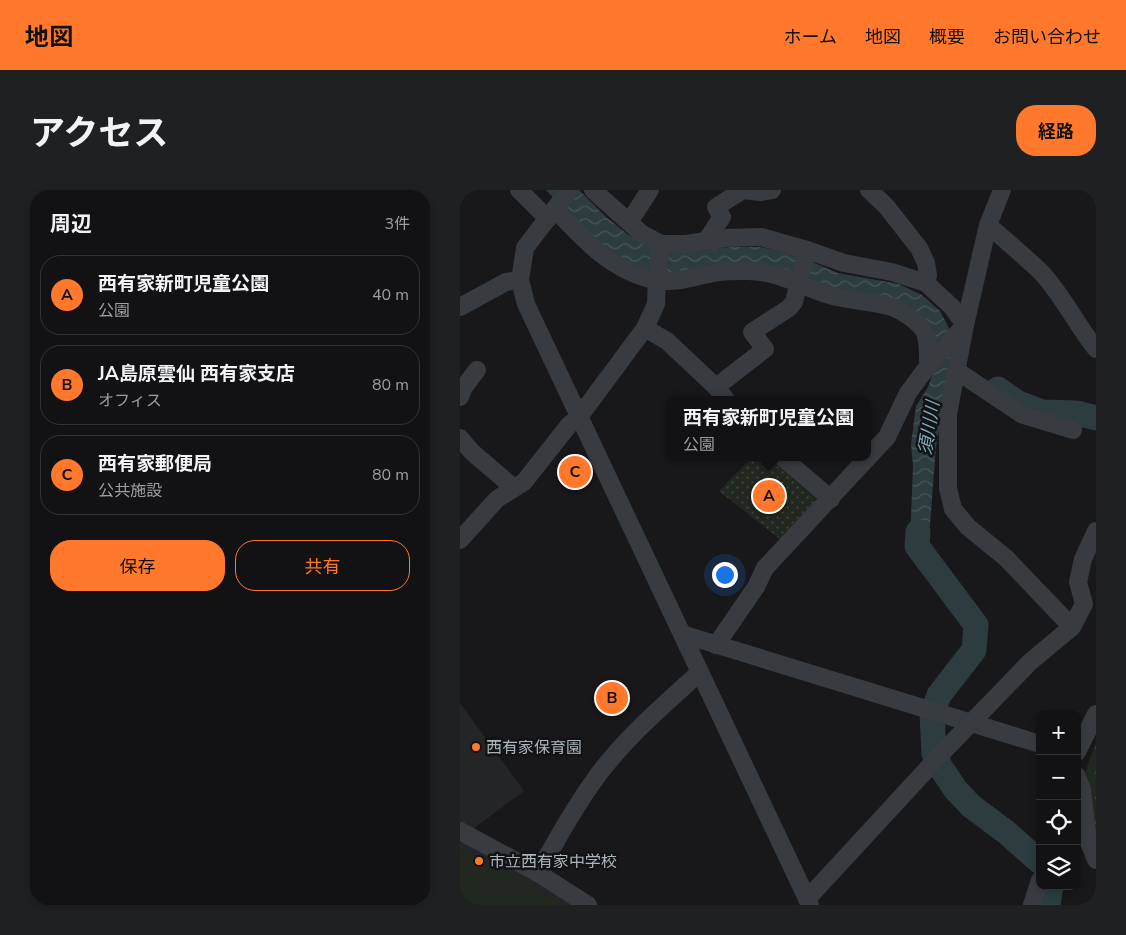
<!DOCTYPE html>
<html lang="ja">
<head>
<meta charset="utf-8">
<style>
  :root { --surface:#121214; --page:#1f2022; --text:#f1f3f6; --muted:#9c9ea0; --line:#313234; --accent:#ff782b }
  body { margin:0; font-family:"Nunito Sans","Noto Sans JP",sans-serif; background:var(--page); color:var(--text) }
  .controls { position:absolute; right:15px; bottom:15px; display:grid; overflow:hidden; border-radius:10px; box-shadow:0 2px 8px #0003 }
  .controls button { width:45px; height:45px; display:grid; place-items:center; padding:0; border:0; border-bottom:1px solid var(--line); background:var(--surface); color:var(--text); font:25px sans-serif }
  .you { position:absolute; left:264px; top:384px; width:18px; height:18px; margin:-12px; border:4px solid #fff; border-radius:50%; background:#1a73e8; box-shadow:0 0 0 8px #1a73e833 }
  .badge { display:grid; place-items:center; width:32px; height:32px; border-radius:50%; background:var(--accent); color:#111; font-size:16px; font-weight:700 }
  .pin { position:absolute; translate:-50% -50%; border:2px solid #fff; box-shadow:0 1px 5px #0006 }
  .popup { position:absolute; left:206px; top:206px; width:205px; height:65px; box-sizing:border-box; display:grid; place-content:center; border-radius:10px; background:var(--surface); filter:drop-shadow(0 1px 4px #0005); font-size:16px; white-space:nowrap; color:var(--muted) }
  .popup b { font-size:19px; color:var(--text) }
  .popup::after { content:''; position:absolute; left:50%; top:100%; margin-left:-10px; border:10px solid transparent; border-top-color:var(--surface) }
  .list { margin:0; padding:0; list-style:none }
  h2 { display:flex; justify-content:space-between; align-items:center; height:65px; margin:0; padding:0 20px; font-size:21px }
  h2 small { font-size:16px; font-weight:400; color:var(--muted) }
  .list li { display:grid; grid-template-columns:32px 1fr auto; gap:15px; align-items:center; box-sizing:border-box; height:80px; margin:0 10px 10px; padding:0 10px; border:1px solid var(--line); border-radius:20px }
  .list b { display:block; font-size:19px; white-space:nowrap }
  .list p { margin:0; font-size:16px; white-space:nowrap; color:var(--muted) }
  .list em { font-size:16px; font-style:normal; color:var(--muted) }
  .actions { display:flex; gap:10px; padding:15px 20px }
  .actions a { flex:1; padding:11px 0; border:1px solid var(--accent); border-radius:20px; text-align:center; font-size:18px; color:var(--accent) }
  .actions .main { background:var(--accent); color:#111 }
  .icon { flex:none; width:28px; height:28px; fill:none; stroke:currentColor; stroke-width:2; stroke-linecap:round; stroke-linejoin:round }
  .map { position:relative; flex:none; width:636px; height:715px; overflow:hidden; border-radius:20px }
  header { display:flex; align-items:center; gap:30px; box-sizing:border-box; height:70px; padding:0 25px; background:var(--accent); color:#111 }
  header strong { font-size:24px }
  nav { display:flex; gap:28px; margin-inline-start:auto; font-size:18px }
  .intro { display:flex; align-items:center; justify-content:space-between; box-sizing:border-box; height:120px; padding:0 30px }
  h1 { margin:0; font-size:35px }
  .button { padding:12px 22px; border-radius:20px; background:var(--accent); color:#111; font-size:18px; font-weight:700 }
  main { display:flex; gap:30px; padding:0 30px }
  aside { flex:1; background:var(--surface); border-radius:20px; box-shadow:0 2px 8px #0003 }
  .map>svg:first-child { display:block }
  .built { fill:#232527 }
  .forest { fill:url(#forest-firs) }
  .park { fill:url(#park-dots) }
  .pitch { fill:#20281f }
  .water { fill:url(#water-waves) }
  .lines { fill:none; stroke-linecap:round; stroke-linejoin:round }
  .river { stroke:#2c3c3f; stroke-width:25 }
  .minor { stroke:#383b3f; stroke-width:18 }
  .poi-dot { fill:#ff782b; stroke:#131315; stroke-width:2 }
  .labels { text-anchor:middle; stroke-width:5; stroke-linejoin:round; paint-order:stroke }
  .poi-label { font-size:16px; fill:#a9b4bb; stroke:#131315; text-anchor:start }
  .water-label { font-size:18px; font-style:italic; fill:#7eaeb8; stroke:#131315 }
</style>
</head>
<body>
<header>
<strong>地図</strong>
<nav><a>ホーム</a><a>地図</a><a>概要</a><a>お問い合わせ</a></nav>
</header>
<div class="intro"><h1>アクセス</h1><a class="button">経路</a></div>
<main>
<aside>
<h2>周辺<small>3件</small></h2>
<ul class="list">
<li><span class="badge">A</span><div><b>西有家新町児童公園</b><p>公園</p></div><em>40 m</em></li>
<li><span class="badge">B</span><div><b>JA島原雲仙 西有家支店</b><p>オフィス</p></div><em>80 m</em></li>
<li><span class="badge">C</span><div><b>西有家郵便局</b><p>公共施設</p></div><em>80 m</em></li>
</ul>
<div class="actions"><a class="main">保存</a><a>共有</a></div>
</aside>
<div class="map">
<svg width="636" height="715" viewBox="0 0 636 715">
  <defs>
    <pattern id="forest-firs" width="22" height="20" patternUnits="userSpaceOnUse" patternTransform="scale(1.25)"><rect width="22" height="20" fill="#20281f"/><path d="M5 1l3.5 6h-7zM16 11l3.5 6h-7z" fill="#3e453e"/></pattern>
    <pattern id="park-dots" width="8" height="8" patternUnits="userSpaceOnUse" patternTransform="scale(1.25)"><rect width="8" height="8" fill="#20281f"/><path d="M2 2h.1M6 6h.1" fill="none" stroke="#3e453e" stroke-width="1.8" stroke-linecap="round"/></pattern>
    <pattern id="water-waves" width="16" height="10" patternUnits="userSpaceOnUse" patternTransform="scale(1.25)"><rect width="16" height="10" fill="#2c3c3f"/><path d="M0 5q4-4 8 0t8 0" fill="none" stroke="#485659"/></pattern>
  </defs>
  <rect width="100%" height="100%" fill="#18181a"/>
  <g class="built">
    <polygon points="0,513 64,601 9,642 0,637"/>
    <polygon points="0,650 76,691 115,715 0,715"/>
  </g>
  <polygon class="forest" points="636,553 636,641 631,624 626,580"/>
  <polygon class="park" points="292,267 309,267 358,311 321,350 259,301"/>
  <polygon class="pitch" points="0,658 75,698 102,715 0,715"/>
  <polygon class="water" points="86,0 119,0 145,26 167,44 194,59 234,61 270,57 301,57 336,65 378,83 439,94 462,105 480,121 490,140 495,157 476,256 469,348 469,381 450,353 453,276 451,254 456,216 468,197 474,180 467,137 370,101 330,84 229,84 180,81 135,53"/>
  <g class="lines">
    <g class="river">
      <polyline points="538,199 558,213 582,222 617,223 636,228"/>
      <polyline points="458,342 457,356 516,435 514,460 479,505 472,524 474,564 481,578 496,600 511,616 546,642 580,672"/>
      <polyline points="588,715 591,696"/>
    </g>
    <g class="minor">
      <polyline points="59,0 88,29"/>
      <polyline points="109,0 65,58 60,90 66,114 350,715"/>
      <polyline points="133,0 182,44 201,54 226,54 266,48 301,47 347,60 384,73 432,82 466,93 492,117 505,135"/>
      <polyline points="409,0 426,16 459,58 466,73 468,85 466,93"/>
      <polyline points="542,0 528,35 505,135 488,224 488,298 493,319 508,337 546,368 612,437"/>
      <path d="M 95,19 C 124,50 152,81 195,90 C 219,94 237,85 259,82 C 267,81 277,81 285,81 C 315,80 341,96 369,105 C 389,111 411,111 432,117 C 442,121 456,130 463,139 C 469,148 468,165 468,176"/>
      <polyline points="169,32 190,0"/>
      <path d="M 528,35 C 545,50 563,65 580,81 C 602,104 616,134 636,159"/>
      <polyline points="246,51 262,27 256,17 283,0 300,2 312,0"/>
      <polyline points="0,117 46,92 60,90"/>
      <polyline points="185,138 207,151 256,197 266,210"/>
      <polyline points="497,181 563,225 613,240"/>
      <polyline points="256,197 305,159 292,142 329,118 334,112 347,60"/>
      <polyline points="0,207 4,197 17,180"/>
      <polyline points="0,248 12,262 54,298"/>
      <polyline points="322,267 371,309"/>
      <polyline points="0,350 37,309 64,292 109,235 119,227 185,138 196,114 197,85 201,54"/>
      <polyline points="222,444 580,554"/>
      <polyline points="256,455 296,397 305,378 427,247 448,203 468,176 505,135"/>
      <polyline points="617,562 636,524"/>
      <polyline points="617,586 622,600 628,650 636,670"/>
      <polyline points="0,641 78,683 128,715"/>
      <path d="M 78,683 C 97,649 115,616 138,585 C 167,546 204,515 240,482"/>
      <polyline points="347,709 481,564 570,472 612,437 624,414 618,392 623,369 636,341"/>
      <polyline points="572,715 580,690"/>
    </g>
  </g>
  <g class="poi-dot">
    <circle cx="16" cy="557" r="5"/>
    <circle cx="19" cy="671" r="5"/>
  </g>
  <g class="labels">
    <g class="poi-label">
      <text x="26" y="563">西有家保育園</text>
      <text x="29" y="677">市立西有家中学校</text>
    </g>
    <g class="water-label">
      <text transform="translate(469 238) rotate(-81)" y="6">須川川</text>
    </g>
  </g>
</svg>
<div class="controls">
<button>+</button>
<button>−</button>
<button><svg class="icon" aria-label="locate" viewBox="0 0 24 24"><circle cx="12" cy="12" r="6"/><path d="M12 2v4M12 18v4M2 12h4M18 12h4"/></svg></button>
<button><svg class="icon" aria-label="layers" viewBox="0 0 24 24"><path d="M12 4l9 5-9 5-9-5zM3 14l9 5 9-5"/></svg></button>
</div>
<div class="you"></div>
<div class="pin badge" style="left:309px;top:306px">A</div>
<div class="popup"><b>西有家新町児童公園</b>公園</div>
<div class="pin badge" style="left:152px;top:508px">B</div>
<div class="pin badge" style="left:115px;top:282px">C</div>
</div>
</main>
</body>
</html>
